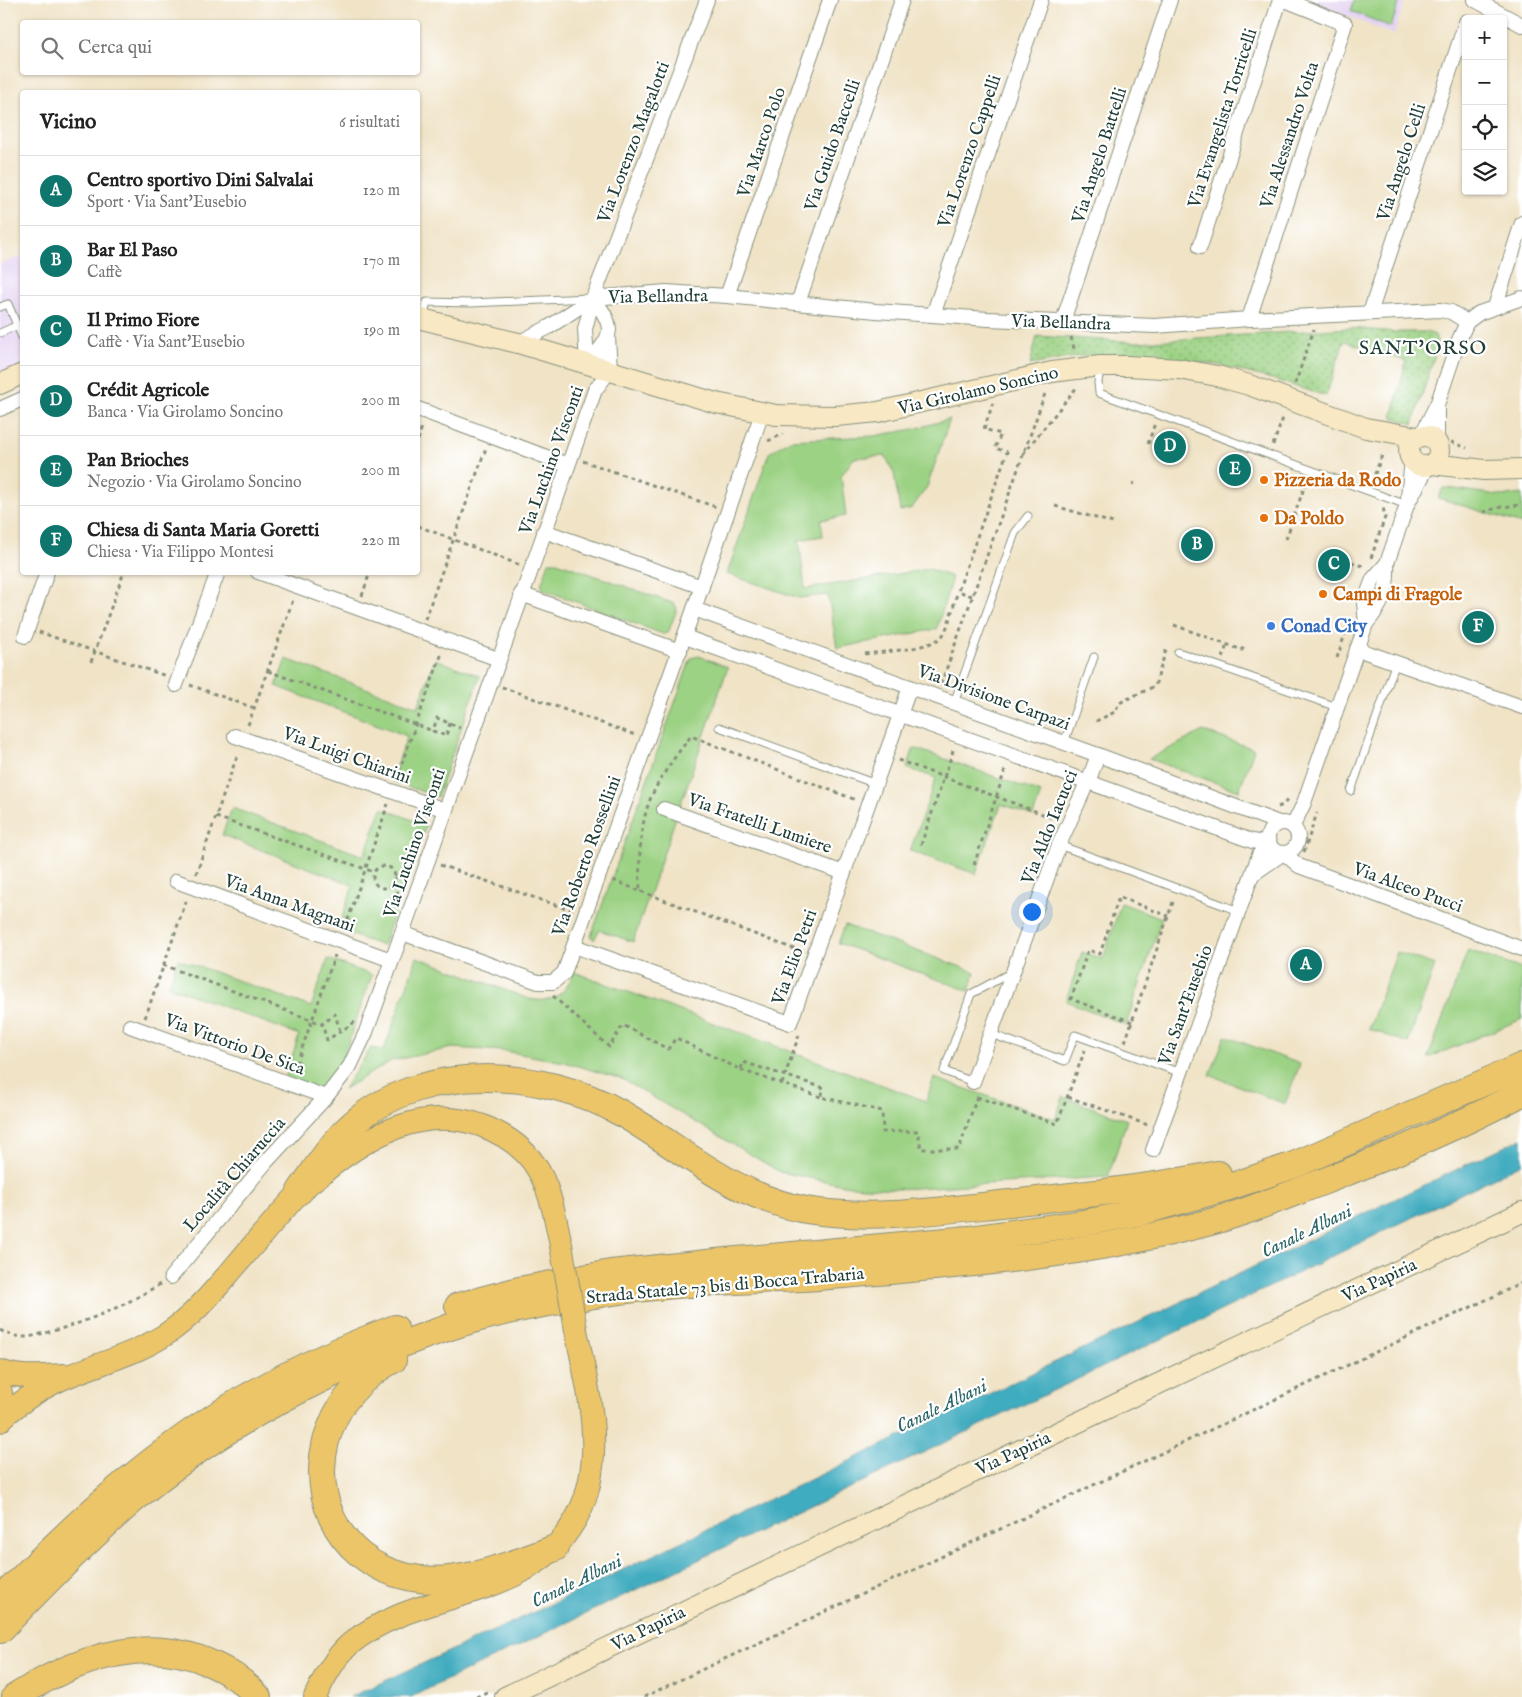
<!DOCTYPE html>
<html lang="it">
<head>
<meta charset="utf-8">
<style>
  :root { --surface:#fff; --page:#f2f2f2; --text:#222; --muted:#767676; --line:#e0e0e0; --accent:#0f766e }
  body { margin:0; font-family:"IM FELL English",serif; background:var(--page); color:var(--text) }
  .controls { position:absolute; right:15px; top:15px; display:grid; overflow:hidden; border-radius:5px; box-shadow:0 1px 4px #0004 }
  .controls button { width:45px; height:45px; display:grid; place-items:center; padding:0; border:0; border-bottom:1px solid var(--line); background:var(--surface); color:var(--text); font:25px sans-serif }
  .you { position:absolute; left:1031px; top:911px; width:18px; height:18px; margin:-12px; border:4px solid #fff; border-radius:50%; background:#1a73e8; box-shadow:0 0 0 8px #1a73e833 }
  .badge { display:grid; place-items:center; width:32px; height:32px; border-radius:50%; background:var(--accent); color:#fff; font-size:16px; font-weight:700 }
  .pin { position:absolute; translate:-50% -50%; border:2px solid #fff; box-shadow:0 1px 5px #0006 }
  .list { margin:0; padding:0; list-style:none }
  h2 { display:flex; justify-content:space-between; align-items:center; height:65px; margin:0; padding:0 20px; font-size:21px }
  h2 small { font-size:16px; font-weight:400; color:var(--muted) }
  .list li { display:grid; grid-template-columns:32px 1fr auto; gap:15px; align-items:center; box-sizing:border-box; height:70px; padding:0 20px; border-top:1px solid var(--line) }
  .list b { display:block; font-size:19px; white-space:nowrap }
  .list p { margin:0; font-size:16px; white-space:nowrap; color:var(--muted) }
  .list em { font-size:16px; font-style:normal; color:var(--muted) }
  .icon { flex:none; width:28px; height:28px; fill:none; stroke:currentColor; stroke-width:2; stroke-linecap:round; stroke-linejoin:round }
  .map { position:relative; flex:none; width:1522px; height:1697px; overflow:hidden }
  .search { position:absolute; background:var(--surface); box-shadow:0 1px 4px #0004; left:20px; top:20px; width:400px; height:55px; display:flex; align-items:center; gap:12px; box-sizing:border-box; padding:0 18px; border-radius:5px; color:var(--muted); font-size:19px }
  .panel { position:absolute; background:var(--surface); box-shadow:0 1px 4px #0004; left:20px; top:90px; width:400px; height:485px; border-radius:5px }
  .map>svg:first-child { display:block }
  .built { fill:#e4d3f2 }
  .grass { fill:url(#grass-dots); stroke:#5e885c }
  .green { fill:#9cd284; stroke:#5e885c }
  .water { fill:#40acbf; stroke:#30747a }
  .lines { fill:none; stroke-linecap:round; stroke-linejoin:round }
  .lane-casing { stroke:#88907d; stroke-width:9 }
  .street-casing { stroke:#88907d; stroke-width:16 }
  .secondary-casing { stroke:#88907d; stroke-width:22 }
  .primary-casing { stroke:#88907d; stroke-width:24 }
  .highway-casing { stroke:#88907d; stroke-width:28 }
  .path { stroke:#88907d; stroke-width:3; stroke-dasharray:4 4; stroke-linecap:butt }
  .lane { stroke:#fff; stroke-width:7 }
  .street { stroke:#fff; stroke-width:14 }
  .secondary { stroke:#f8e8c3; stroke-width:20 }
  .primary { stroke:#edc569; stroke-width:22 }
  .highway { stroke:#edc569; stroke-width:26 }
  .primary-bridge-casing { stroke:#88907d; stroke-width:24; stroke-linecap:butt }
  .primary-bridge { stroke:#edc569; stroke-width:22 }
  .food-dot { fill:#e8710a; stroke:#fff; stroke-width:2 }
  .shop-dot { fill:#3f7fe0; stroke:#fff; stroke-width:2 }
  .labels { text-anchor:middle; stroke-width:4.5; stroke-linejoin:round; paint-order:stroke }
  .street-label { font-size:18px; fill:#1f3d34; stroke:#fff }
  .food-label { font-size:18px; font-weight:bold; fill:#c56008; stroke:#fff; text-anchor:start }
  .shop-label { font-size:18px; font-weight:bold; fill:#366cbe; stroke:#fff; text-anchor:start }
  .water-label { font-size:19px; font-style:italic; fill:#2b6465; stroke:#fff }
  .quarter-label { font-size:20px; letter-spacing:1px; fill:#1f3d34; stroke:#fff }
</style>
</head>
<body>
<div class="map">
<svg width="1522" height="1697" viewBox="0 0 1522 1697">
  <defs>
    <pattern id="grass-dots" width="8" height="8" patternUnits="userSpaceOnUse" patternTransform="scale(1.25)"><rect width="8" height="8" fill="#9cd284"/><path d="M2 2h.1M6 6h.1" fill="none" stroke="#7fac6d" stroke-width="1.8" stroke-linecap="round"/></pattern>
  </defs>
  <rect width="100%" height="100%" fill="#fff"/>
  <filter id="ink" filterUnits="userSpaceOnUse"><feTurbulence type="fractalNoise" baseFrequency=".02" numOctaves="2"/><feDisplacementMap in="SourceGraphic" scale="10" xChannelSelector="R" yChannelSelector="G"/><feConvolveMatrix kernelMatrix="1 2 1 2 8 2 1 2 1" color-interpolation-filters="sRGB"/></filter>
  <filter id="wash" filterUnits="userSpaceOnUse"><feTurbulence type="fractalNoise" baseFrequency=".0096" numOctaves="4" result="noise"/><feDisplacementMap in="SourceGraphic" scale="20" xChannelSelector="R" yChannelSelector="G"/><feGaussianBlur stdDeviation="1.12" result="paint"/><feColorMatrix in="noise" values="0 0 0 0 0 0 0 0 0 0 0 0 0 0 0 0 0 1.4 0 .05"/><feComposite in="paint" operator="in"/></filter>
  <g filter="url(#wash)">
    <rect width="100%" height="100%" fill="#f0e3c6"/>
    <g class="built">
      <polygon points="1309,0 1405,0 1394,35"/>
      <polygon points="22,256 22,370 0,379 0,264"/>
    </g>
    <polygon class="grass" points="1351,328 1396,332 1426,332 1435,335 1438,345 1413,424 1392,417 1406,361 1344,341 1326,396 1272,379 1218,365 1153,356 1081,356 1030,365 1037,336 1137,342"/>
    <g class="green">
      <polygon points="1354,0 1400,0 1391,27 1351,11"/>
      <polygon points="950,419 927,487 912,508 900,511 894,473 885,456 854,458 841,476 846,516 821,520 823,536 799,540 805,589 929,569 952,577 937,629 837,648 828,595 799,598 727,574 769,453 790,440 874,436 914,429"/>
      <polygon points="1443,488 1448,488 1505,496 1522,494 1522,524 1438,498"/>
      <polygon points="549,562 557,562 675,604 677,609 668,633 663,634 544,590 541,585"/>
      <polygon points="699,656 728,667 633,942 599,930 594,940 591,936 691,658"/>
      <polygon points="286,659 418,707 435,659 480,676 437,797 392,781 407,736 276,686"/>
      <polygon points="1203,731 1254,749 1239,791 1149,759"/>
      <polygon points="914,748 1041,793 1033,816 1001,804 976,874 910,851 936,778 907,768"/>
      <polygon points="232,808 364,856 382,808 426,825 383,946 338,930 353,885 222,835"/>
      <polygon points="1121,903 1162,918 1126,1025 1066,1001 1082,952 1103,959"/>
      <polygon points="845,925 975,972 969,991 838,943"/>
      <polygon points="1468,950 1522,969 1522,1019 1428,1058"/>
      <polygon points="1397,952 1435,965 1408,1043 1369,1029"/>
      <path d="M 417,957 L 529,999 C 554,1004 565,994 574,972 L 926,1101 L 934,1078 L 1055,1119 L 1063,1097 L 1127,1120 L 1108,1177 L 897,1189 L 849,1186 L 780,1172 L 622,1079 L 564,1062 L 504,1051 L 452,1048 L 391,1061 L 344,1089 L 371,1048 L 384,1050 Z"/>
      <polygon points="178,959 311,1007 328,959 372,975 340,1066 319,1092 285,1079 299,1035 168,986"/>
      <polygon points="1225,1036 1300,1064 1285,1104 1210,1075"/>
    </g>
    <polygon class="water" points="1522,1138 1522,1164 1210,1316 411,1697 350,1697 545,1607"/>
  </g>
  <g filter="url(#ink)">
    <g class="lines">
      <g class="lane-casing">
        <g id="lane">
          <polyline points="0,307 8,304 22,337"/>
          <polyline points="423,318 427,302 471,303 590,298"/>
          <polyline points="0,333 18,325"/>
          <polyline points="1100,369 1098,382 1099,393 1407,505"/>
          <polyline points="1178,652 1337,707"/>
          <polyline points="954,703 1015,533 1028,516"/>
          <polyline points="719,727 876,784"/>
          <polyline points="1064,743 1094,657"/>
          <polyline points="1351,791 1396,662"/>
          <polyline points="1059,845 1239,911"/>
          <polyline points="991,1034 1065,1061 1075,1035 1181,1073"/>
          <polyline points="973,1082 944,1071 971,994 1012,972"/>
        </g>
      </g>
      <g class="street-casing">
        <g id="street">
          <polyline points="1475,0 1522,25"/>
          <polyline points="1200,247 1280,0"/>
          <polyline points="727,296 830,0"/>
          <polyline points="798,303 902,0"/>
          <polyline points="1495,307 1522,223"/>
          <polyline points="1370,313 1466,22"/>
          <polyline points="933,315 1041,0"/>
          <polyline points="1249,319 1345,24 1285,0"/>
          <polyline points="1063,321 1170,0"/>
          <polyline points="518,343 549,327 593,298 666,292 727,296 876,311 988,319 1155,326 1249,319 1440,310 1451,312 1467,322"/>
          <polyline points="587,363 585,329 593,298 707,0"/>
          <path d="M 587,363 C 613,336 617,329 593,298"/>
          <polyline points="0,409 22,399"/>
          <polyline points="418,409 568,465"/>
          <polyline points="1421,436 1438,402 1458,342 1467,322 1479,313 1522,298"/>
          <polyline points="1437,443 1437,408"/>
          <polyline points="1408,497 1412,460"/>
          <polyline points="544,531 702,587"/>
          <polyline points="258,572 498,659"/>
          <polyline points="521,594 680,651"/>
          <polyline points="694,609 1098,755 1279,823"/>
          <polyline points="1366,624 1364,603 1373,579 1387,563 1407,505 1428,466"/>
          <polyline points="25,636 47,572"/>
          <polyline points="685,637 1252,841 1269,844"/>
          <polyline points="1357,649 1522,707"/>
          <polyline points="176,685 218,572"/>
          <polyline points="235,736 445,810"/>
          <polyline points="664,809 844,873"/>
          <circle cx="1283" cy="838" r="15"/>
          <path d="M 1293,826 L 1304,803 L 1366,624 C 1384,602 1388,592 1387,563"/>
          <polyline points="1285,854 1299,866 1522,949"/>
          <polyline points="1253,874 1282,854"/>
          <polyline points="176,881 391,960"/>
          <polyline points="402,933 538,982 553,982 564,973 694,609 762,413"/>
          <polyline points="574,946 790,1023 910,687"/>
          <polyline points="130,1026 326,1097"/>
          <polyline points="973,1082 1059,845 1091,774 1098,755"/>
          <polyline points="1153,1150 1259,855 1269,844"/>
          <polyline points="171,1277 266,1162 326,1097 350,1066 366,1032 406,922 595,390 610,370 608,337"/>
        </g>
      </g>
      <g class="secondary-casing">
        <g id="secondary">
          <polyline points="418,318 518,343 716,403 776,415 836,416 878,412 1052,372 1100,366 1128,366 1179,369 1217,376 1249,385 1366,428 1417,437"/>
          <polyline points="0,384 22,374"/>
          <circle cx="1424" cy="451" r="15"/>
          <polyline points="1432,464 1484,470 1522,469"/>
          <polyline points="505,1697 1156,1385 1522,1212"/>
        </g>
      </g>
      <g class="primary-casing">
        <g id="primary">
          <path d="M 0,1371 C 20,1379 43,1376 64,1375"/>
          <polyline points="0,1388 3,1404 0,1421"/>
          <path d="M 1,1419 C 22,1400 46,1385 71,1375 C 104,1362 138,1353 168,1333 C 193,1316 212,1293 232,1270 C 254,1244 276,1218 299,1193 C 306,1185 316,1178 325,1171 C 368,1136 422,1105 480,1125 C 542,1148 549,1187 561,1245"/>
          <path d="M 315,1697 C 324,1678 334,1658 350,1644 C 419,1587 526,1604 574,1522 C 586,1502 592,1477 593,1454 C 595,1412 584,1371 576,1330"/>
        </g>
      </g>
      <g class="highway-casing">
        <g id="highway">
          <path d="M 300,1191 C 317,1167 333,1140 356,1121 C 428,1061 543,1069 621,1113 C 683,1149 732,1196 806,1210 C 873,1221 943,1210 1010,1203 C 1080,1195 1149,1188 1218,1174"/>
          <polyline points="458,1306 519,1290 611,1273 726,1261 969,1239 1083,1223 1141,1212 1229,1187 1294,1165 1522,1066"/>
          <path d="M 393,1360 C 369,1373 348,1392 335,1417 C 302,1485 334,1561 408,1577 C 454,1588 513,1564 555,1548"/>
          <path d="M 0,1600 C 53,1546 108,1493 169,1448 C 237,1397 315,1358 395,1328"/>
          <path d="M 0,1630 C 42,1586 85,1542 131,1502 C 222,1423 337,1365 450,1327 C 484,1315 520,1308 555,1302 C 574,1299 593,1295 613,1292 C 676,1283 740,1281 803,1278 C 850,1275 898,1270 944,1266 C 1030,1258 1116,1247 1199,1225 C 1239,1215 1278,1199 1317,1184 C 1387,1157 1455,1128 1522,1093"/>
          <path d="M 15,1697 C 73,1660 145,1633 212,1664 C 230,1672 245,1682 258,1697"/>
        </g>
      </g>
      <g class="path">
        <polyline points="1071,337 1075,352"/>
        <polyline points="1295,384 1314,329"/>
        <polyline points="418,440 422,426"/>
        <polyline points="768,441 783,434"/>
        <polyline points="1451,442 1467,448"/>
        <polyline points="1148,444 1155,423"/>
        <polyline points="1273,445 1283,418"/>
        <polyline points="1023,454 1077,387"/>
        <polyline points="583,461 716,507"/>
        <polyline points="1372,482 1382,455"/>
        <polyline points="1133,485 1134,482"/>
        <polyline points="1055,506 1113,523"/>
        <polyline points="1483,512 1501,507 1522,505"/>
        <polyline points="418,526 520,565"/>
        <polyline points="1286,539 1306,482"/>
        <polyline points="1336,557 1366,567"/>
        <polyline points="1371,558 1385,517 1383,507"/>
        <polyline points="362,596 370,572"/>
        <polyline points="972,596 958,591 1007,452 995,448 1001,434 984,429 993,403"/>
        <polyline points="425,619 486,448"/>
        <polyline points="1174,625 1242,650 1244,646"/>
        <polyline points="39,632 166,676"/>
        <path d="M 865,654 C 882,652 934,649 943,635 C 949,626 954,602 958,591"/>
        <polyline points="1223,658 1227,644"/>
        <polyline points="1337,658 1350,619"/>
        <polyline points="91,662 124,572"/>
        <polyline points="268,671 433,731"/>
        <polyline points="941,684 1046,391"/>
        <polyline points="190,685 254,708"/>
        <polyline points="502,687 635,735"/>
        <polyline points="1096,721 1115,712 1119,703 1155,686 1166,650"/>
        <polyline points="450,723 446,736 433,731 437,718 460,728"/>
        <polyline points="248,725 293,600"/>
        <polyline points="898,760 1056,819"/>
        <polyline points="396,779 442,653"/>
        <polyline points="1278,807 1283,805 1289,798"/>
        <polyline points="216,817 374,872"/>
        <polyline points="921,845 954,748"/>
        <polyline points="1304,852 1317,813"/>
        <polyline points="440,865 573,911"/>
        <polyline points="974,865 1006,767"/>
        <circle cx="384" cy="877" r="11"/>
        <polyline points="196,874 238,753"/>
        <polyline points="613,880 640,891"/>
        <polyline points="393,884 400,897"/>
        <polyline points="345,928 388,804"/>
        <path d="M 802,952 L 640,891 C 639,860 639,824 652,795 C 662,774 677,754 691,736 L 856,800"/>
        <polyline points="163,965 322,1024"/>
        <polyline points="553,996 609,1047 623,1025 668,1049 676,1038 741,1070 743,1062 824,1088 821,1097 882,1111 883,1132 918,1131 921,1149 959,1149 977,1097 977,1095"/>
        <polyline points="145,1018 187,899"/>
        <polyline points="1132,1022 1071,999 1088,950 1100,954 1119,897 1168,916"/>
        <polyline points="340,1031 335,1014 322,1024 327,1040 355,1022"/>
        <polyline points="1125,1042 1174,899"/>
        <polyline points="741,1070 821,1097"/>
        <polyline points="294,1071 335,955"/>
        <polyline points="782,1084 799,1035"/>
        <polyline points="977,1097 1057,1124 1085,1050"/>
        <polyline points="1068,1097 1148,1125"/>
        <path d="M 0,1330 C 8,1335 17,1337 26,1337 C 32,1337 39,1334 45,1333 C 83,1324 127,1305 160,1284"/>
        <polyline points="476,1697 489,1691"/>
        <polyline points="644,1697 1522,1283"/>
      </g>
      <use href="#lane" class="lane"/>
      <use href="#street" class="street"/>
      <use href="#secondary" class="secondary"/>
      <use href="#primary" class="primary"/>
      <use href="#highway" class="highway"/>
      <g class="primary-bridge-casing">
        <polyline id="primary-bridge" points="561,1245 576,1330"/>
      </g>
      <use href="#primary-bridge" class="primary-bridge"/>
    </g>
  </g>
  <g class="food-dot">
    <circle cx="1264" cy="480" r="5"/>
    <circle cx="1264" cy="518" r="5"/>
    <circle cx="1323" cy="594" r="5"/>
  </g>
  <circle class="shop-dot" cx="1271" cy="626" r="5"/>
  <g class="labels">
    <g class="street-label">
      <text transform="translate(1222 118) rotate(-72)" y="6">Via Evangelista Torricelli</text>
      <text transform="translate(1289 135) rotate(-72)" y="6">Via Alessandro Volta</text>
      <text transform="translate(633 142) rotate(-69)" y="6">Via Lorenzo Magalotti</text>
      <text transform="translate(761 142) rotate(-71)" y="6">Via Marco Polo</text>
      <text transform="translate(832 145) rotate(-71)" y="6">Via Guido Baccelli</text>
      <text transform="translate(969 151) rotate(-71)" y="6">Via Lorenzo Cappelli</text>
      <text transform="translate(1099 155) rotate(-72)" y="6">Via Angelo Battelli</text>
      <text transform="translate(1401 162) rotate(-72)" y="6">Via Angelo Celli</text>
      <text transform="translate(658 296) rotate(-1)" y="6">Via Bellandra</text>
      <text transform="translate(1061 322) rotate(2)" y="6">Via Bellandra</text>
      <text transform="translate(978 390) rotate(-13)" y="6">Via Girolamo Soncino</text>
      <text transform="translate(551 460) rotate(-70)" y="6">Via Luchino Visconti</text>
      <text transform="translate(994 697) rotate(20)" y="6">Via Divisione Carpazi</text>
      <text transform="translate(347 755) rotate(20)" y="6">Via Luigi Chiarini</text>
      <text transform="translate(760 823) rotate(19)" y="6">Via Fratelli Lumiere</text>
      <text transform="translate(1049 827) rotate(-68)" y="6">Via Aldo Iacucci</text>
      <text transform="translate(414 843) rotate(-71)" y="6">Via Luchino Visconti</text>
      <text transform="translate(586 856) rotate(-70)" y="6">Via Roberto Rossellini</text>
      <text transform="translate(1408 887) rotate(20)" y="6">Via Alceo Pucci</text>
      <text transform="translate(290 903) rotate(20)" y="6">Via Anna Magnani</text>
      <text transform="translate(794 957) rotate(-70)" y="6">Via Elio Petri</text>
      <text transform="translate(1185 1005) rotate(-70)" y="6">Via Sant'Eusebio</text>
      <text transform="translate(235 1044) rotate(20)" y="6">Via Vittorio De Sica</text>
      <text transform="translate(234 1174) rotate(-49)" y="6">Località Chiaruccia</text>
      <text transform="translate(1379 1280) rotate(-25)" y="6">Via Papiria</text>
      <text transform="translate(725 1285) rotate(-5)" y="6">Strada Statale 73 bis di Bocca Trabaria</text>
      <text transform="translate(1013 1453) rotate(-25)" y="6">Via Papiria</text>
      <text transform="translate(648 1628) rotate(-26)" y="6">Via Papiria</text>
    </g>
    <g class="food-label">
      <text x="1274" y="486">Pizzeria da Rodo</text>
      <text x="1274" y="524">Da Poldo</text>
      <text x="1333" y="600">Campi di Fragole</text>
    </g>
    <g class="shop-label">
      <text x="1281" y="632">Conad City</text>
    </g>
    <g class="water-label">
      <text transform="translate(1306 1230) rotate(-26)" y="7">Canale Albani</text>
      <text transform="translate(941 1405) rotate(-26)" y="7">Canale Albani</text>
      <text transform="translate(576 1580) rotate(-26)" y="7">Canale Albani</text>
    </g>
    <g class="quarter-label">
      <text x="1423" y="354">SANT'ORSO</text>
    </g>
  </g>
</svg>
<div class="controls">
<button>+</button>
<button>−</button>
<button><svg class="icon" aria-label="locate" viewBox="0 0 24 24"><circle cx="12" cy="12" r="6"/><path d="M12 2v4M12 18v4M2 12h4M18 12h4"/></svg></button>
<button><svg class="icon" aria-label="layers" viewBox="0 0 24 24"><path d="M12 4l9 5-9 5-9-5zM3 14l9 5 9-5"/></svg></button>
</div>
<div class="you"></div>
<div class="pin badge" style="left:1306px;top:965px">A</div>
<div class="pin badge" style="left:1197px;top:545px">B</div>
<div class="pin badge" style="left:1334px;top:565px">C</div>
<div class="pin badge" style="left:1170px;top:447px">D</div>
<div class="pin badge" style="left:1235px;top:470px">E</div>
<div class="pin badge" style="left:1478px;top:627px">F</div>
<div class="search"><svg class="icon" aria-label="search" viewBox="0 0 24 24"><circle cx="10" cy="10" r="6"/><path d="M15 15l6 6"/></svg>Cerca qui</div>
<section class="panel">
<h2>Vicino<small>6 risultati</small></h2>
<ul class="list">
<li><span class="badge">A</span><div><b>Centro sportivo Dini Salvalai</b><p>Sport · Via Sant'Eusebio</p></div><em>120 m</em></li>
<li><span class="badge">B</span><div><b>Bar El Paso</b><p>Caffè</p></div><em>170 m</em></li>
<li><span class="badge">C</span><div><b>Il Primo Fiore</b><p>Caffè · Via Sant'Eusebio</p></div><em>190 m</em></li>
<li><span class="badge">D</span><div><b>Crédit Agricole</b><p>Banca · Via Girolamo Soncino</p></div><em>200 m</em></li>
<li><span class="badge">E</span><div><b>Pan Brioches</b><p>Negozio · Via Girolamo Soncino</p></div><em>200 m</em></li>
<li><span class="badge">F</span><div><b>Chiesa di Santa Maria Goretti</b><p>Chiesa · Via Filippo Montesi</p></div><em>220 m</em></li>
</ul>
</section>
</div>
</body>
</html>
